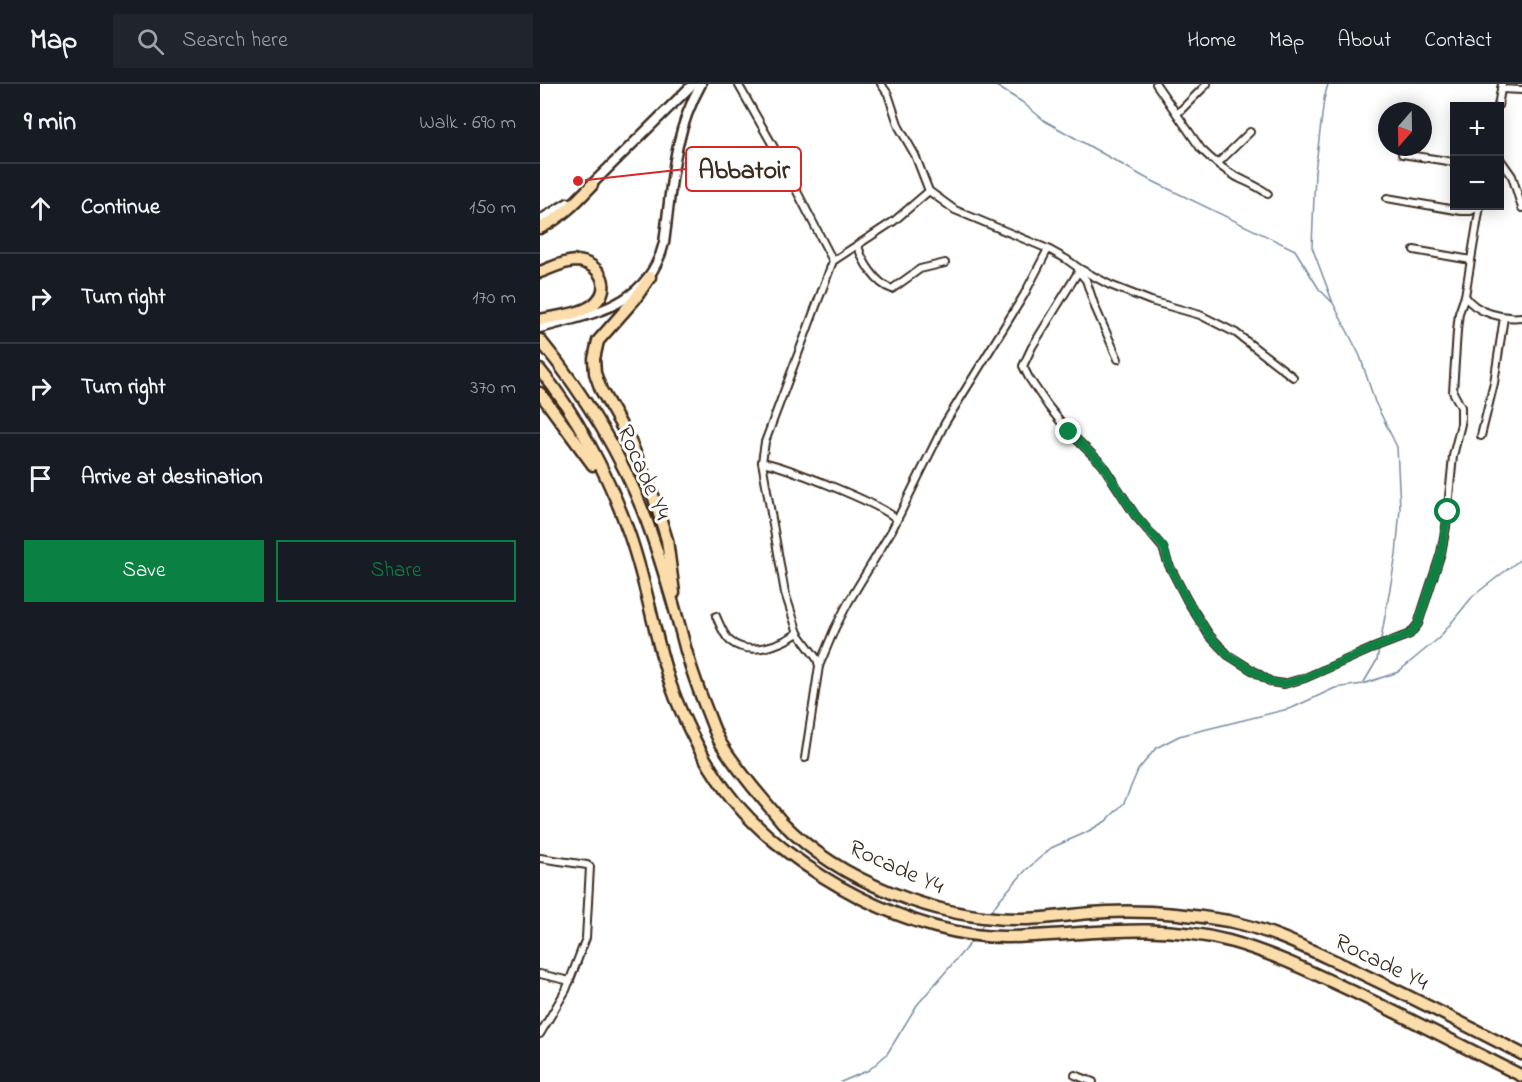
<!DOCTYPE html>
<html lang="en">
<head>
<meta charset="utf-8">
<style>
  :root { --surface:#171b24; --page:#20242c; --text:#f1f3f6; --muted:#9ea1a6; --line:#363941; --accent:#0b8043 }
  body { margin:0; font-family:"Indie Flower",sans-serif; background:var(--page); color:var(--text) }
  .controls { position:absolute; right:18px; top:18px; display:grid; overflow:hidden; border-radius:0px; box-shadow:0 3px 15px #0003 }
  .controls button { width:54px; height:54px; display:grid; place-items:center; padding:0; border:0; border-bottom:2px solid var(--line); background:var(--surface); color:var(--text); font:30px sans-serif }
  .compass { position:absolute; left:838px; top:18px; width:54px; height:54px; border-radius:50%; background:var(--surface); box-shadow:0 3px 15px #0003; rotate:200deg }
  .stop { position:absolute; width:18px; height:18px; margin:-14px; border:4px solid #0b8043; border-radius:50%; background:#fff }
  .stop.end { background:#0b8043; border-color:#fff; box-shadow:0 2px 6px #0008 }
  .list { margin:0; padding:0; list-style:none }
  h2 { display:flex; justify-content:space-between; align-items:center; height:78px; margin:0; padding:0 24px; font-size:26px }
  h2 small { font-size:20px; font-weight:400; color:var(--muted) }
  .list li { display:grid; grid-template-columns:39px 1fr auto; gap:18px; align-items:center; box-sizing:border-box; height:90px; padding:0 24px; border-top:2px solid var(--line) }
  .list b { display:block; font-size:22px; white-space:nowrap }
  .list em { font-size:20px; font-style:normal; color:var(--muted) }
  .actions { display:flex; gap:12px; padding:18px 24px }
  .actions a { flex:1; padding:14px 0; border:2px solid var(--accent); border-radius:0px; text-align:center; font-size:21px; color:var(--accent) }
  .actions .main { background:var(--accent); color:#fff }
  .icon { flex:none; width:33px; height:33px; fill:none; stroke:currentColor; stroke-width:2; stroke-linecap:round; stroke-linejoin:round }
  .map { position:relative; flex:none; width:982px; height:998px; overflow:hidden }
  header { display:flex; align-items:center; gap:36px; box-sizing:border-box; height:84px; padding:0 30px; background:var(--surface); border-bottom:2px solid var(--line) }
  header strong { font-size:28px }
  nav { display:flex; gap:33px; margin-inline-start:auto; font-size:21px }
  .search { width:420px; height:54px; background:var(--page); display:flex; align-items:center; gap:15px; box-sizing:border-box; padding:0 21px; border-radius:0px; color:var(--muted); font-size:22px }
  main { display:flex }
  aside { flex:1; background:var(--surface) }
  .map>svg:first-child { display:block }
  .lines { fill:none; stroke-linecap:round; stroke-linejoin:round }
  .stream { stroke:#778ba1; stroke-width:1.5 }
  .street-casing { stroke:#3b2a1e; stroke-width:10 }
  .secondary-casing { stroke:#3b2a1e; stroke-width:13 }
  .highway-casing { stroke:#3b2a1e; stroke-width:15 }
  .street { stroke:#fff; stroke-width:6 }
  .secondary { stroke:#fff; stroke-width:8 }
  .highway { stroke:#faddab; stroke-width:10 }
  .route { stroke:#0b8043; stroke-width:8 }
  .labels { text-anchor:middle; stroke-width:6; stroke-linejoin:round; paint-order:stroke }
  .street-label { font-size:24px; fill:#3b2a1e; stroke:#fff }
  .leader { fill:none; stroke:#d62828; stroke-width:2 }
  .callout-dot { fill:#d62828; stroke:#fff; stroke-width:2 }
  .callout { fill:#fff; stroke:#d62828; stroke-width:2 }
  .callout-label { font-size:26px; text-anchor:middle; font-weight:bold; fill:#3b2a1e }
</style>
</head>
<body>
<header>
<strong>Map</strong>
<div class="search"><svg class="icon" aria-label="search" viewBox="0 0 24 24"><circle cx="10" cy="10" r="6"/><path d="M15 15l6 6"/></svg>Search here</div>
<nav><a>Home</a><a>Map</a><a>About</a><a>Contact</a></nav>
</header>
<main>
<aside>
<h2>9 min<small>Walk · 690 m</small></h2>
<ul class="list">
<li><svg class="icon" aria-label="ahead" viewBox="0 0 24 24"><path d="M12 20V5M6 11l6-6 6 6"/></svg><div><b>Continue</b></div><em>150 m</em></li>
<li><svg class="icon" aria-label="right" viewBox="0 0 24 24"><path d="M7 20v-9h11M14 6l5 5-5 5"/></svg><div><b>Turn right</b></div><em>170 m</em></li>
<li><svg class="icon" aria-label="right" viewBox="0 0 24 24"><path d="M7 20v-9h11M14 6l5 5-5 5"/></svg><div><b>Turn right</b></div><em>370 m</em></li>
<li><svg class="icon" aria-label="arrive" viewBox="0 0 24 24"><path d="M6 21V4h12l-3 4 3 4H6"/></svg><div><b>Arrive at destination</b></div></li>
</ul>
<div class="actions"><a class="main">Save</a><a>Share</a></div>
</aside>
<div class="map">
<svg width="982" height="998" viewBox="0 0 982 998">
  <rect width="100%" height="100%" fill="#fff"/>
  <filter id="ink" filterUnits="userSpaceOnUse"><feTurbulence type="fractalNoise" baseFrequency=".0167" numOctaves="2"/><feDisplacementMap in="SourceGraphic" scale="12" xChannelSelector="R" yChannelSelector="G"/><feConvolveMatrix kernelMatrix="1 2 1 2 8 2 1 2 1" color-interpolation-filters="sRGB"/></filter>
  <g filter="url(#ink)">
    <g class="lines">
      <g class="stream">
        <polyline points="453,0 482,18 505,37 604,93 755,166 779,205 792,218"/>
        <polyline points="788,0 784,15 775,88 772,163 793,219 820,272 835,318 857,363 860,424 856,471 840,560"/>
        <polyline points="824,598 837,576 839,565"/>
        <polyline points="450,829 460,815 486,786 511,764 545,749 566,737 584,719 598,686 616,664 639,652 752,624 795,604 823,600 858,588 899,554 933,512 982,474"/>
        <polyline points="439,847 444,838"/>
        <polyline points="301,998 329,986 347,970 377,921 433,856"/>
      </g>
      <g class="street-casing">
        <g id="street">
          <polyline points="198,0 236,67 293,177 225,358 222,378 245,509 258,549 277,575 279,582"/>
          <polyline points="341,0 348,10 359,43 375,71 389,107 415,126 508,165 526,175 540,185 492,263 483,282 489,294 508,322 529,348 562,380 595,431 623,464 628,479 647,516 669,551 688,571 731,598 744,600 765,594 831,565 870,550 878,540 901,469 906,443 913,372 921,340 921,323 913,308 917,247 919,229 925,212 940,122"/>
          <path d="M 616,0 L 661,65 C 670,74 683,85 695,92 C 706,98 718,102 728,110"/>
          <polyline points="961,5 982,6"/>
          <polyline points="958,22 962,0"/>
          <polyline points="638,29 667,0"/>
          <polyline points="862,70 914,78"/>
          <polyline points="960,75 972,92 982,124"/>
          <polyline points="678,79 710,48"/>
          <polyline points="847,114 921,127 931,127 939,122"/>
          <path d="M 318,162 C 322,177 336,200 352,205 L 380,185 L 405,179"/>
          <polyline points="874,166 931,176"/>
          <polyline points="293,177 354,137 389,107"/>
          <polyline points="540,185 570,201 611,217 660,231 696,249 753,293"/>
          <polyline points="538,187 546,196 555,223 578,275"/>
          <path d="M 925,212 C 936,229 963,235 982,233"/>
          <polyline points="941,352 954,299 964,233"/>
          <path d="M 222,378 C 244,382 345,421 357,436"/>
          <path d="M 176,532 C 179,539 184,552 190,557 C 210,573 240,561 258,549"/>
          <polyline points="265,674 279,582 295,544 308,519 352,446 405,339 484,211 508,165"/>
          <polyline points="0,774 47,781 50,783 46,854 26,906 0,950"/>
          <polyline points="0,890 30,897"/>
          <polyline points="535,991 553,998"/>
        </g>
      </g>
      <g class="secondary-casing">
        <g id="secondary">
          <polyline points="48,104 153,0"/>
          <polyline points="0,136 28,119"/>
          <path d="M 0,244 C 54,229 108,222 124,159 C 132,102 132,52 161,0"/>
        </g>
      </g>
      <g class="highway-casing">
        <g id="highway">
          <path d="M 0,144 C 21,134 36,118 52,101"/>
          <path d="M 0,188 C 11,184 25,177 36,177 C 59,178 74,203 54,220 C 41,231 16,232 0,236"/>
          <polyline points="110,193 95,215 58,257 54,275 55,289 61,306 90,357 114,414 127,456 134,509"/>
          <path d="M 0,256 C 44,310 81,369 106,435 C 119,470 130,508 140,544 C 147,573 156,600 167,627 C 171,637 175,649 180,658 C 189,673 201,688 212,702 C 222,714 232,726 242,738 C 299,797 399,836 480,835 C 509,835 538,829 567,828 C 607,826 648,830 688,837 C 728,845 764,863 801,880 C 862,908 922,939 982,970"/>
          <path d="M 0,286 C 36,329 68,391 87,444 C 106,494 113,548 130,599 C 144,639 167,684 194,717 C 253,789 375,855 469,853 C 546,851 613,837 689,857 C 736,870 777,891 820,911 C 874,937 928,965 982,992"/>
          <polyline points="0,309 53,381"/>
        </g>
      </g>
      <use href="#street" class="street"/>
      <use href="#secondary" class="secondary"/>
      <use href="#highway" class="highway"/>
    </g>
  </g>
  <g class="lines" filter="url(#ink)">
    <polyline class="route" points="529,348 562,380 595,431 624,464 628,479 647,516 669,551 688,571 731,598 744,600 765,594 831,565 870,550 878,540 901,469 908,428"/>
  </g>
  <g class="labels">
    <g class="street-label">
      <text transform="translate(105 388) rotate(66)" y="8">Rocade Y4</text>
      <text transform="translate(357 782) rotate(24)" y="8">Rocade Y4</text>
      <text transform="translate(842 877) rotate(26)" y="8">Rocade Y4</text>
    </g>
  </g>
  <path class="leader" d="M38 97L146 85"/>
  <circle class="callout-dot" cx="38" cy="97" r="6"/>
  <rect class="callout" x="146" y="63" width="115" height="44" rx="6"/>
  <g class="callout-label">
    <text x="204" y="94">Abbatoir</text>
  </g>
</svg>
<div class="controls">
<button>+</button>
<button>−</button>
</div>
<svg class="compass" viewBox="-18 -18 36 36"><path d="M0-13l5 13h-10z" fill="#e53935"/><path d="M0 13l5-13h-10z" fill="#9ea1a6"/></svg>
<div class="stop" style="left:908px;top:428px"></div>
<div class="stop end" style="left:529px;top:348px"></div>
</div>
</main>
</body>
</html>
